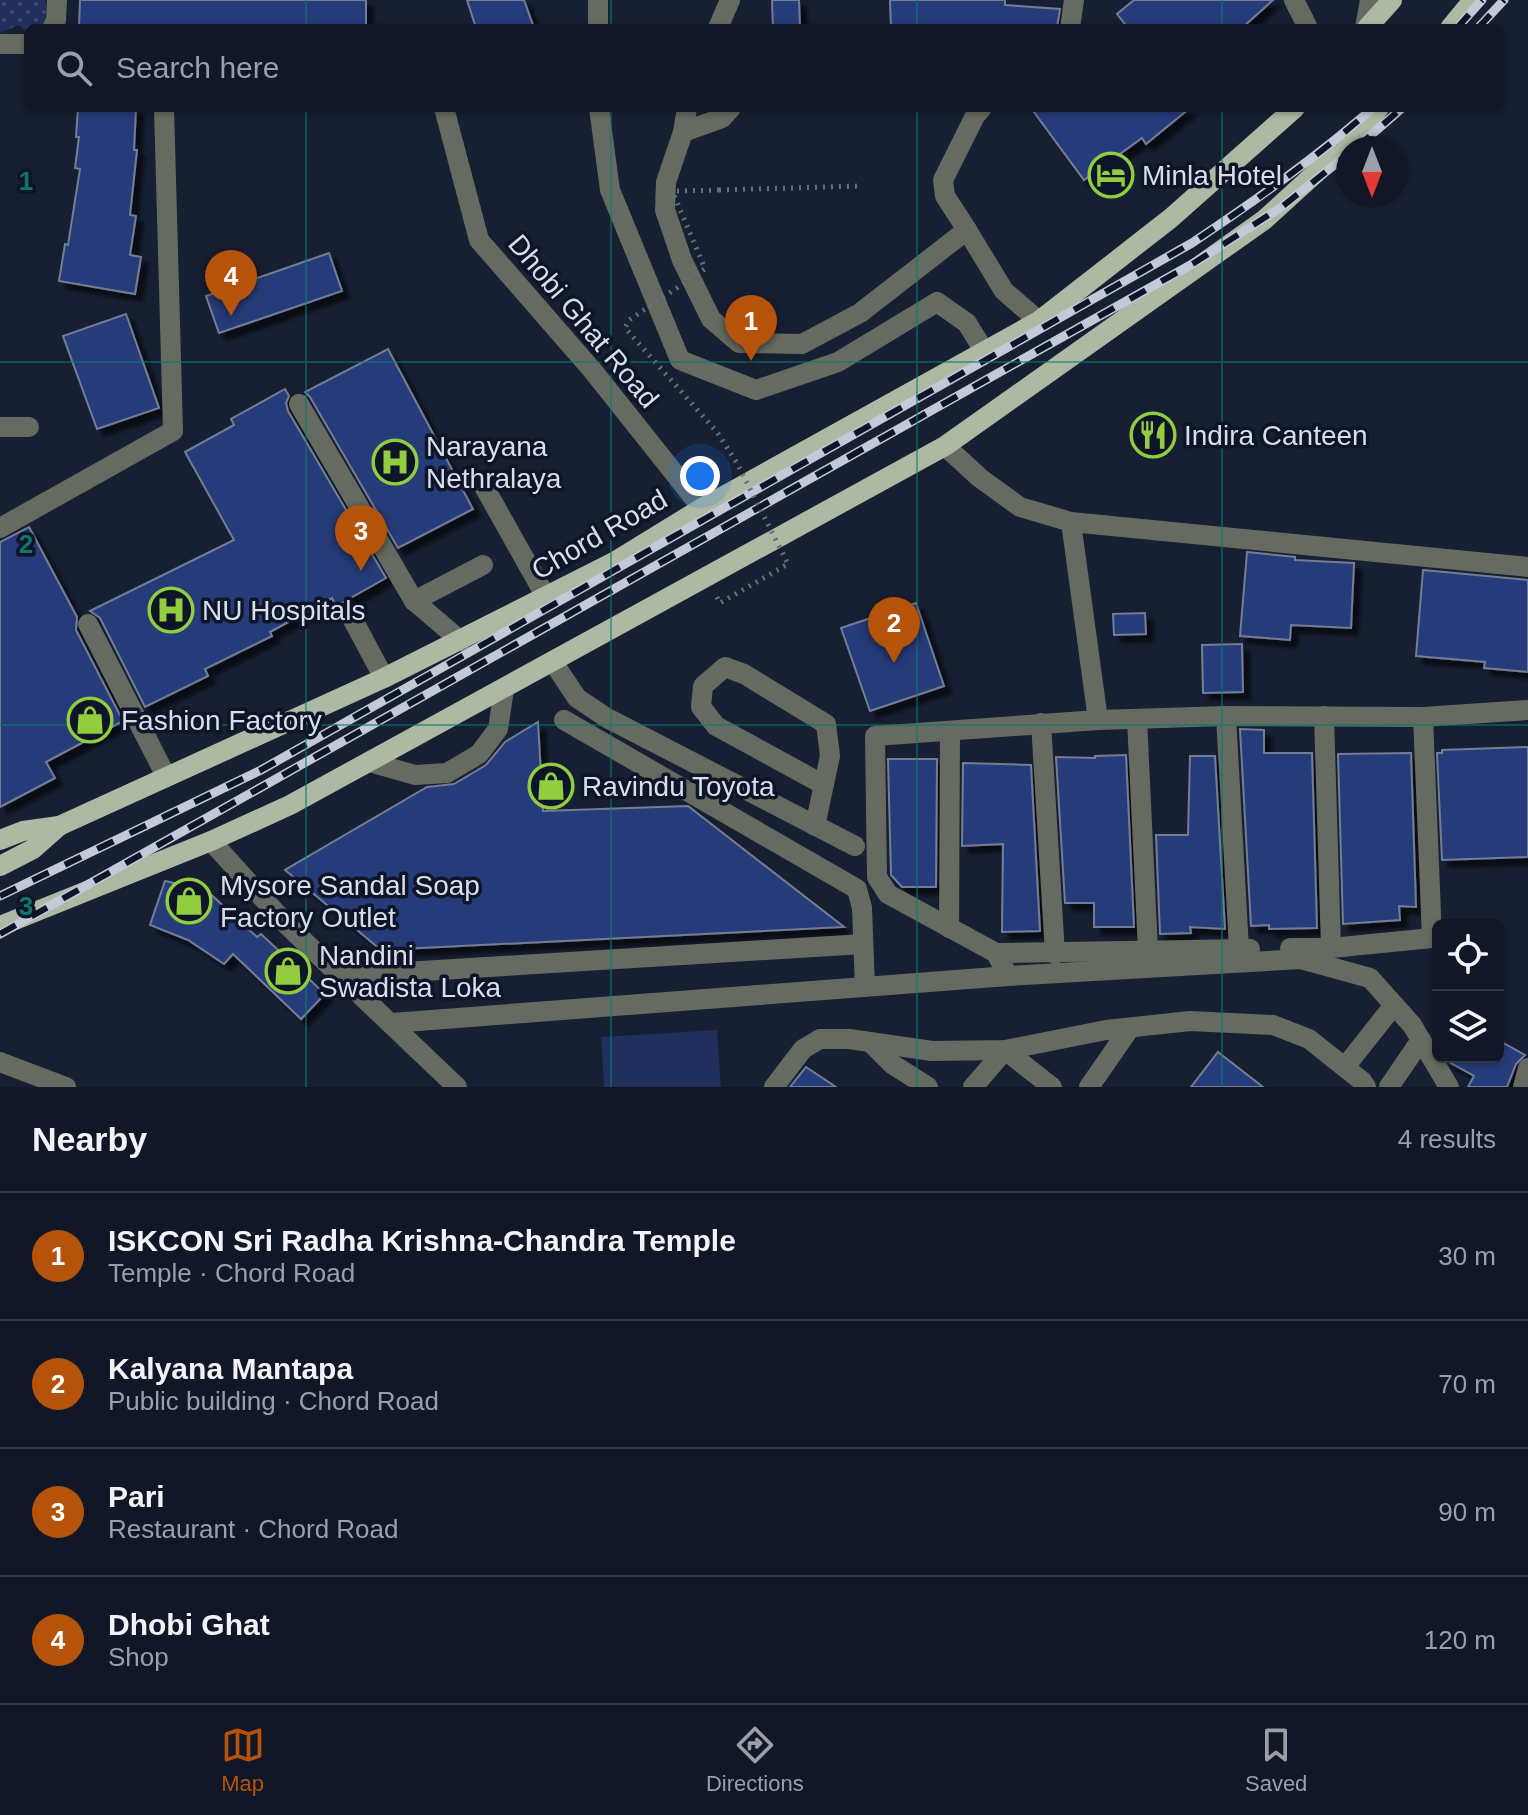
<!DOCTYPE html>
<html lang="en">
<head>
<meta charset="utf-8">
<style>
  :root { --surface:#111726; --page:#1e2432; --text:#f1f3f6; --muted:#9c9fa7; --line:#303643; --accent:#b45309 }
  body { margin:0; font-family:Helvetica,sans-serif; background:var(--page); color:var(--text) }
  .controls { position:absolute; right:24px; bottom:24px; display:grid; overflow:hidden; border-radius:12px; box-shadow:0 2px 6px #0004 }
  .controls button { width:72px; height:72px; display:grid; place-items:center; padding:0; border:0; border-bottom:2px solid var(--line); background:var(--surface); color:var(--text); font:40px sans-serif }
  .compass { position:absolute; left:1336px; top:136px; width:72px; height:72px; border-radius:50%; background:var(--surface); box-shadow:0 2px 6px #0004; rotate:180deg }
  .you { position:absolute; left:700px; top:476px; width:28px; height:28px; margin:-20px; border:6px solid #fff; border-radius:50%; background:#1a73e8; box-shadow:0 0 0 12px #1a73e833 }
  .badge { display:grid; place-items:center; width:52px; height:52px; border-radius:50%; background:var(--accent); color:#fff; font-size:26px; font-weight:700 }
  .pin { position:absolute; translate:-50% -66px; filter:drop-shadow(0 2px 4px #0008) }
  .pin::after { content:''; position:absolute; top:42px; width:28px; height:24px; background:inherit; clip-path:polygon(0 0,100% 0,50% 100%) }
  .list { margin:0; padding:0; list-style:none }
  h2 { display:flex; justify-content:space-between; align-items:center; height:104px; margin:0; padding:0 32px; font-size:34px }
  h2 small { font-size:26px; font-weight:400; color:var(--muted) }
  .list li { display:grid; grid-template-columns:52px 1fr auto; gap:24px; align-items:center; box-sizing:border-box; height:128px; padding:0 32px; border-top:2px solid var(--line) }
  .list b { display:block; font-size:30px; white-space:nowrap }
  .list p { margin:0; font-size:26px; white-space:nowrap; color:var(--muted) }
  .list em { font-size:26px; font-style:normal; color:var(--muted) }
  .icon { flex:none; width:44px; height:44px; fill:none; stroke:currentColor; stroke-width:2; stroke-linecap:round; stroke-linejoin:round }
  .map { position:relative; flex:none; width:1528px; height:1087px; overflow:hidden }
  .search { position:absolute; background:var(--surface); box-shadow:0 2px 6px #0004; left:24px; right:24px; top:24px; height:88px; display:flex; align-items:center; gap:20px; box-sizing:border-box; padding:0 28px; border-radius:12px; color:var(--muted); font-size:30px }
  .sheet { height:616px; background:var(--surface) }
  nav { display:flex; justify-content:space-around; align-items:center; box-sizing:border-box; height:112px; border-top:2px solid var(--line); background:var(--surface); font-size:22px; color:var(--muted) }
  nav a { display:grid; justify-items:center; gap:4px }
  nav .on { color:var(--accent) }
  .map>svg:first-child { display:block }
  .green { fill:#202f5b }
  .garden { fill:url(#garden-dots) }
  .building { fill:#263a79; stroke:#737d95; stroke-width:2; filter:url(#shadow) }
  .lines { fill:none; stroke-linecap:round; stroke-linejoin:round }
  .path { stroke:#686f80; stroke-width:5; stroke-dasharray:2 6; stroke-linecap:butt }
  .minor { stroke:#666b61; stroke-width:20 }
  .major { stroke:#aeb9a3; stroke-width:20 }
  .rail-casing { stroke:#c3c9d7; stroke-width:9 }
  .rail { stroke:#0e1528; stroke-width:6; stroke-dasharray:18; stroke-linecap:butt }
  .path-bridge { stroke:#686f80; stroke-width:5; stroke-dasharray:2 6; stroke-linecap:butt }
  .grid { fill:none; stroke:#0f766e; stroke-width:2; stroke-opacity:0.55 }
  .labels { text-anchor:middle; stroke-width:7; stroke-linejoin:round; paint-order:stroke }
  .poi-label { font-size:28px; fill:#d8deeb; stroke:#0e1528; text-anchor:start }
  .street-label { font-size:28px; fill:#d8deeb; stroke:#0e1528 }
  .grid-label { font-size:26px; text-anchor:middle; font-weight:bold; fill:#0f766e; stroke:#0e1528; stroke-width:7; stroke-linejoin:round; paint-order:stroke }
</style>
</head>
<body>
<div class="map">
<svg width="1528" height="1087" viewBox="0 0 1528 1087">
  <defs>
    <pattern id="garden-dots" width="8" height="8" patternUnits="userSpaceOnUse" patternTransform="scale(2)"><rect width="8" height="8" fill="#202f5b"/><path d="M2 2h.1M6 6h.1" fill="none" stroke="#404d73" stroke-width="1.8" stroke-linecap="round"/></pattern>
    <filter id="shadow"><feDropShadow dx="7" dy="7" stdDeviation="2" flood-color="#0009"/></filter>
  </defs>
  <rect width="100%" height="100%" fill="#171f32"/>
  <polygon class="green" points="717,1030 721,1087 604,1087 601,1037"/>
  <path class="garden" d="M 0,0 L 45,0 C 48,10 46,19 40,28 L 28,28 L 28,35 L 19,25 L 0,33 Z"/>
  <g class="building">
    <polygon points="80,0 366,0 366,26 79,28"/>
    <polygon points="467,0 524,0 534,28 476,28"/>
    <polygon points="772,0 799,0 800,28 773,28"/>
    <polygon points="890,0 1005,0 1005,5 1060,9 1057,28 891,28"/>
    <polygon points="1134,0 1273,0 1242,28 1128,28 1117,14"/>
    <polygon points="78,108 136,108 134,150 137,150 130,215 136,216 130,255 141,257 135,294 59,281 65,244 68,245 80,169 75,168 79,137 76,137"/>
    <polygon points="1031,108 1190,108 1146,144 1142,138 1084,180"/>
    <polygon points="329,253 342,291 219,333 206,296"/>
    <polygon points="126,314 159,408 97,429 63,336"/>
    <polygon points="388,349 473,509 398,548 310,397 305,392"/>
    <polygon points="285,389 289,396 286,403 288,411 386,578 336,606 332,598 270,632 272,636 205,669 208,676 145,707 100,618 90,611 234,540 185,452 234,425 231,419"/>
    <polygon points="29,527 77,617 76,630 123,721 46,762 55,778 0,807 0,542"/>
    <polygon points="1247,552 1295,557 1295,560 1354,563 1351,628 1291,625 1290,640 1240,636"/>
    <polygon points="1423,570 1528,580 1528,672 1484,668 1485,662 1416,656"/>
    <polygon points="916,603 944,686 870,711 841,628"/>
    <polygon points="1145,613 1146,634 1114,635 1113,614"/>
    <polygon points="1242,644 1243,692 1203,693 1202,645"/>
    <polygon points="538,722 543,811 688,806 844,927 381,950 285,870 427,787 454,784 486,765 505,742"/>
    <polygon points="1240,729 1264,730 1264,753 1312,753 1317,928 1269,929 1269,925 1251,926"/>
    <polygon points="1528,747 1528,857 1442,860 1437,753 1442,753 1442,750"/>
    <polygon points="1411,753 1416,907 1399,906 1400,920 1343,924 1338,754"/>
    <polygon points="1126,755 1134,927 1094,927 1094,903 1065,903 1056,757 1095,758 1095,756"/>
    <polygon points="1190,756 1215,756 1225,929 1190,927 1191,933 1160,934 1156,835 1188,835"/>
    <polygon points="888,759 937,759 936,887 902,887 891,875"/>
    <polygon points="963,763 1031,765 1040,931 1002,932 1003,844 962,846"/>
    <polygon points="165,881 206,890 257,937 261,934 325,994 301,1019 233,954 224,964 188,940 150,925"/>
    <polygon points="1498,1040 1525,1055 1516,1064 1507,1087 1468,1087 1474,1076 1449,1062 1446,1057 1498,1057"/>
    <polygon points="1218,1052 1263,1087 1191,1087"/>
    <polygon points="806,1067 836,1087 790,1087"/>
  </g>
  <g class="lines">
    <g class="path">
      <polyline points="719,190 861,186"/>
      <polyline points="717,597 720,603 788,564"/>
    </g>
    <g class="minor">
      <polyline points="1294,0 1308,28"/>
      <polyline points="52,28 56,20 57,0"/>
      <polyline points="598,28 598,0"/>
      <polyline points="718,28 730,0"/>
      <polyline points="1070,28 1074,0"/>
      <polyline points="1365,28 1370,0"/>
      <polyline points="0,44 28,44"/>
      <polyline points="444,108 479,240 593,371 702,508"/>
      <polyline points="599,108 610,190 680,360 756,390 838,362 937,302 967,323 984,351"/>
      <polyline points="687,108 683,132 666,182 665,210 682,260 711,319 739,343 802,344 860,313 967,230 1004,291 1039,321"/>
      <polyline points="683,132 722,118 731,108"/>
      <polyline points="967,230 945,196 943,180 975,116 982,108"/>
      <polyline points="299,404 414,601 461,641"/>
      <polyline points="0,427 29,427"/>
      <polyline points="945,446 980,478 1020,507 1071,522 1528,567"/>
      <polyline points="482,483 546,597"/>
      <polyline points="1071,522 1098,720"/>
      <polyline points="0,528 173,431 164,108"/>
      <polyline points="414,601 483,565"/>
      <polyline points="353,620 384,678"/>
      <polyline points="88,624 166,776"/>
      <polyline points="553,662 577,698 607,718 855,846"/>
      <polyline points="1226,716 1239,949"/>
      <polyline points="1324,716 1331,948"/>
      <polyline points="1137,719 1148,951"/>
      <polyline points="564,720 857,889 862,908 865,987"/>
      <polyline points="1041,723 1055,954"/>
      <polyline points="369,762 415,775 447,773 479,754 498,729 504,689"/>
      <polyline points="815,826 830,756 826,724 744,674 725,667 703,686 701,707 716,726 824,785"/>
      <polyline points="211,841 288,926 457,1087"/>
      <polyline points="949,928 950,731"/>
      <polyline points="1290,948 1331,948 1432,938 1423,717"/>
      <polyline points="996,953 1250,949"/>
      <polyline points="341,976 863,944"/>
      <polyline points="1008,976 996,953 888,894 877,877 875,736 1098,720 1226,716 1423,717 1528,710"/>
      <polyline points="392,1023 1008,976 1301,959 1370,978 1412,1025 1449,1087"/>
      <polyline points="870,1042 892,1064 928,1087"/>
      <polyline points="0,1062 66,1087"/>
      <polyline points="1345,1067 1394,1005"/>
      <polyline points="774,1087 803,1049 820,1039 849,1039 932,1051 1005,1050 1106,1030 1190,1021 1273,1025 1309,1039 1362,1081 1366,1087"/>
      <polyline points="973,1087 1005,1050 1052,1087"/>
      <polyline points="1089,1087 1130,1028"/>
      <polyline points="1389,1087 1421,1040"/>
      <polyline points="1523,1087 1528,1068"/>
    </g>
    <g class="major">
      <polyline points="1367,28 1392,0"/>
      <polyline points="1450,28 1473,0"/>
      <polyline points="0,840 23,831 59,826 384,678 614,562 702,508 1039,321 1171,218 1295,108"/>
      <polyline points="0,866 33,849 59,826"/>
      <polyline points="0,926 211,841 290,805 945,446 1264,220 1342,149 1379,108"/>
    </g>
    <g class="rail-casing">
      <g id="rail">
        <polyline points="1457,28 1482,0"/>
        <polyline points="1478,28 1504,0"/>
        <polyline points="1356,148 1402,108"/>
        <path d="M 0,896 L 261,770 L 1192,243 C 1255,201 1316,158 1373,108"/>
        <polyline points="0,934 1194,263 1283,206 1348,154"/>
      </g>
    </g>
    <use href="#rail" class="rail"/>
    <polyline class="path-bridge" points="719,190 677,191 674,195 705,269 629,320 625,328 717,432 737,463 788,564"/>
  </g>
  <path class="grid" d="M 306,0 L 306,28M 611,0 L 611,28M 917,0 L 917,28M 1222,0 L 1222,28M 306,108 L 306,1087M 611,108 L 611,1087M 917,108 L 917,1087M 1222,108 L 1222,1087M 0,362 L 1528,362M 0,725 L 1528,725"/>
  <defs>
    <g id="hotel-ring" transform="scale(2.3)"><circle r="9.5" fill="#0e1528" stroke="#92cd3f" stroke-width="1.5"/><path d="M-6-4.5h1.5V1H6V5H4.5V3h-9V5H-6ZM-4 0a1.8 1.8 0 1 1 3.6 0ZM.5 0V-2.5h3Q6-2.5 6 0Z" fill="#92cd3f"/></g>
    <g id="restaurant-ring" transform="scale(2.3)"><circle r="9.5" fill="#0e1528" stroke="#92cd3f" stroke-width="1.5"/><path d="M-5-6h1v4h1v-4h1v4h1v-4h1v5L-1.5 .5V6h-2V.5L-5-1ZM5-6V6H3V1.5H1.5Q1.5-4 5-6Z" fill="#92cd3f"/></g>
    <g id="hospital-ring" transform="scale(2.3)"><circle r="9.5" fill="#0e1528" stroke="#92cd3f" stroke-width="1.5"/><path d="M-5-5h3v3.5h4V-5h3V5h-3V1.5h-4V5h-3Z" fill="#92cd3f"/></g>
    <g id="shop-ring" transform="scale(2.3)"><circle r="9.5" fill="#0e1528" stroke="#92cd3f" stroke-width="1.5"/><path d="M-5-2.5h2.3a2.7 3.5 0 0 1 5.4 0H5L5.5 6h-11ZM-1.5-2.5h3a1.5 2.3 0 0 0-3 0Z" fill="#92cd3f"/></g>
  </defs>
  <g fill-rule="evenodd">
    <use href="#hotel-ring" x="1111" y="175"/>
    <use href="#restaurant-ring" x="1153" y="435"/>
    <use href="#hospital-ring" x="395" y="462"/>
    <use href="#hospital-ring" x="171" y="610"/>
    <use href="#shop-ring" x="90" y="720"/>
    <use href="#shop-ring" x="551" y="786"/>
    <use href="#shop-ring" x="189" y="901"/>
    <use href="#shop-ring" x="288" y="971"/>
  </g>
  <g class="labels">
    <g class="poi-label">
      <text x="1142" y="185">Minla Hotel</text>
      <text x="1184" y="445">Indira Canteen</text>
      <text x="426" y="456">Narayana<tspan x="426" dy="32">Nethralaya</tspan></text>
      <text x="202" y="620">NU Hospitals</text>
      <text x="121" y="730">Fashion Factory</text>
      <text x="582" y="796">Ravindu Toyota</text>
      <text x="220" y="895">Mysore Sandal Soap<tspan x="220" dy="32">Factory Outlet</tspan></text>
      <text x="319" y="965">Nandini<tspan x="319" dy="32">Swadista Loka</tspan></text>
    </g>
    <g class="street-label">
      <text transform="translate(584 321) rotate(50)" y="10">Dhobi Ghat Road</text>
      <text transform="translate(599 534) rotate(-30)" y="10">Chord Road</text>
    </g>
  </g>
  <g class="grid-label">
    <text x="26" y="190">1</text>
    <text x="26" y="553">2</text>
    <text x="26" y="915">3</text>
  </g>
</svg>
<div class="controls">
<button><svg class="icon" aria-label="locate" viewBox="0 0 24 24"><circle cx="12" cy="12" r="6"/><path d="M12 2v4M12 18v4M2 12h4M18 12h4"/></svg></button>
<button><svg class="icon" aria-label="layers" viewBox="0 0 24 24"><path d="M12 4l9 5-9 5-9-5zM3 14l9 5 9-5"/></svg></button>
</div>
<svg class="compass" viewBox="-18 -18 36 36"><path d="M0-13l5 13h-10z" fill="#e53935"/><path d="M0 13l5-13h-10z" fill="#9c9fa7"/></svg>
<div class="you"></div>
<div class="pin badge" style="left:751px;top:361px">1</div>
<div class="pin badge" style="left:894px;top:663px">2</div>
<div class="pin badge" style="left:361px;top:571px">3</div>
<div class="pin badge" style="left:231px;top:316px">4</div>
<div class="search"><svg class="icon" aria-label="search" viewBox="0 0 24 24"><circle cx="10" cy="10" r="6"/><path d="M15 15l6 6"/></svg>Search here</div>
</div>
<section class="sheet">
<h2>Nearby<small>4 results</small></h2>
<ul class="list">
<li><span class="badge">1</span><div><b>ISKCON Sri Radha Krishna-Chandra Temple</b><p>Temple · Chord Road</p></div><em>30 m</em></li>
<li><span class="badge">2</span><div><b>Kalyana Mantapa</b><p>Public building · Chord Road</p></div><em>70 m</em></li>
<li><span class="badge">3</span><div><b>Pari</b><p>Restaurant · Chord Road</p></div><em>90 m</em></li>
<li><span class="badge">4</span><div><b>Dhobi Ghat</b><p>Shop</p></div><em>120 m</em></li>
</ul>
</section>
<nav>
<a class="on"><svg class="icon" aria-label="map" viewBox="0 0 24 24"><path d="M3 6l6-2 6 2 6-2v14l-6 2-6-2-6 2zM9 4v14M15 6v14"/></svg>Map</a>
<a><svg class="icon" aria-label="directions" viewBox="0 0 24 24"><path d="M12 3l9 9-9 9-9-9zM9 14v-3h6M13 9l2 2-2 2"/></svg>Directions</a>
<a><svg class="icon" aria-label="saved" viewBox="0 0 24 24"><path d="M7 4h10v16l-5-4-5 4z"/></svg>Saved</a>
</nav>
</body>
</html>
